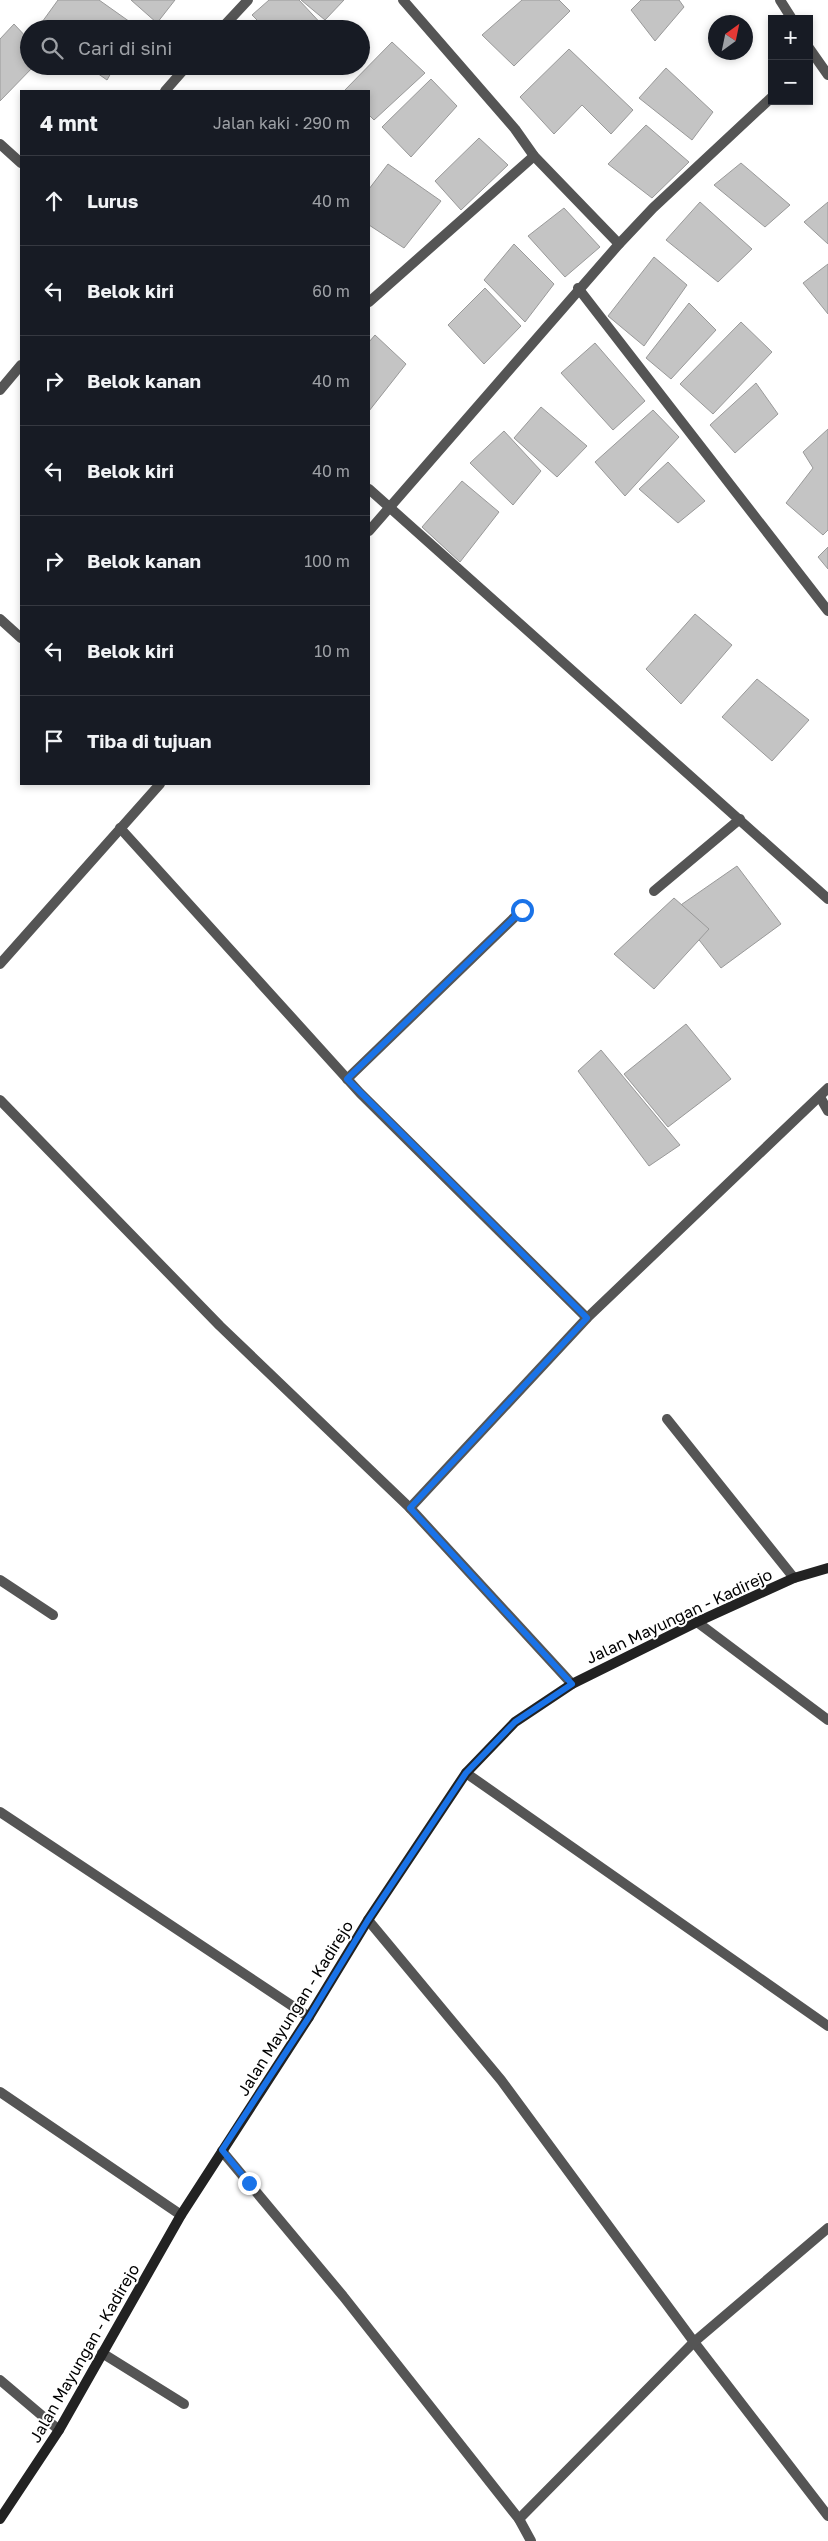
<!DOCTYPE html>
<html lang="id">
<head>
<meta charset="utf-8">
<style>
  :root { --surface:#171b24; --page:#20242c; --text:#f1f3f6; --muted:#9ea1a6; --line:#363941 }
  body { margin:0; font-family:"Golos Text",sans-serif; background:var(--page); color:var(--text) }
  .controls { position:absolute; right:15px; top:15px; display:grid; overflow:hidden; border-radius:0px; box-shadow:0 2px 8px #0003 }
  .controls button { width:45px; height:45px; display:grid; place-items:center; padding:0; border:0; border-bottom:1px solid var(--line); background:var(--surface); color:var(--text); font:25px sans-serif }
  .compass { position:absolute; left:708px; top:15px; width:45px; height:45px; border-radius:50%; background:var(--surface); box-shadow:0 2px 8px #0003; rotate:33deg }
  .stop { position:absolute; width:15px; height:15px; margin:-11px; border:4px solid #1a73e8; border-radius:50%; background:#fff }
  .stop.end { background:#1a73e8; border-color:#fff; box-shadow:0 1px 5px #0008 }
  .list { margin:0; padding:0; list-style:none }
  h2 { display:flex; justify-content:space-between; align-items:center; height:65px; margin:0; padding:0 20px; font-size:21px }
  h2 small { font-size:16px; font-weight:400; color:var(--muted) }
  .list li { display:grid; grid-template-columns:32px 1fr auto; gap:15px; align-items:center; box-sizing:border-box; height:90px; padding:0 20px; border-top:1px solid var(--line) }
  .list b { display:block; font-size:19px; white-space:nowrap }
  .list em { font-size:16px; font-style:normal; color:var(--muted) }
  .icon { flex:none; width:28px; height:28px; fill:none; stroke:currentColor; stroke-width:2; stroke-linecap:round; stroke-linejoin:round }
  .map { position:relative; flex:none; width:828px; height:2541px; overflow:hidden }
  .search { position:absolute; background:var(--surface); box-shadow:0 2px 8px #0003; left:20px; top:20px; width:350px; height:55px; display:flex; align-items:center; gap:12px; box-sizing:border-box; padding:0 18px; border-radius:28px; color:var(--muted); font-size:19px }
  .panel { position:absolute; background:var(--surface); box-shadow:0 2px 8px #0003; left:20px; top:90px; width:350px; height:695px; border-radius:0px }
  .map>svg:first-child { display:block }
  .building { fill:#c4c4c4; stroke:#999 }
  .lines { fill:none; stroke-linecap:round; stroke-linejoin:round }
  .service { stroke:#555; stroke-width:10 }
  .minor { stroke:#555; stroke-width:10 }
  .secondary { stroke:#222; stroke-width:10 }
  .route { stroke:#1a73e8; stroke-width:6 }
  .labels { text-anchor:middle; stroke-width:4; stroke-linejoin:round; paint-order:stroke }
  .street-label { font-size:16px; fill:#000; stroke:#fff }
</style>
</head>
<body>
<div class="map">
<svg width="828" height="2541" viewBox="0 0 828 2541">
  <rect width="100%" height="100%" fill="#fff"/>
  <g class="building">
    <polygon points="58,0 99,0 140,29 37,29"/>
    <polygon points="131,0 175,0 157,23"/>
    <polygon points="269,0 299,0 326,29 266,29 252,15"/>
    <polygon points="301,0 344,0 325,20"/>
    <polygon points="522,0 559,0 570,11 514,66 482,35"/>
    <polygon points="641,0 679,0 684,7 655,41 631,10"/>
    <polygon points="14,24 29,40 29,66 34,66 0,101 0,39"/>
    <polygon points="392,42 425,73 374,120 369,115 369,91 344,91"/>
    <polygon points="569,49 633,110 611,134 582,105 554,134 520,97"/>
    <polygon points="87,66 115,66 107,80"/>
    <polygon points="666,68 713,112 692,140 639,98"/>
    <polygon points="431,79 457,106 411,157 382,127"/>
    <polygon points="646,125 689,162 652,198 608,164"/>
    <polygon points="479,138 508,165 461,210 435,181"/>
    <polygon points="741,163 790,205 765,227 714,185"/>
    <polygon points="388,164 441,201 404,248 369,225 369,189"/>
    <polygon points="700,202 752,249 718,282 666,240"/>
    <polygon points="828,202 828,244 804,222"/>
    <polygon points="564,208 600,247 565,277 528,236"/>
    <polygon points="514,244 554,284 525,322 484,280"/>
    <polygon points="654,257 687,285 644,346 608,316"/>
    <polygon points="828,264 828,314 803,283"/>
    <polygon points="485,288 521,326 484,364 448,325"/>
    <polygon points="689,303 716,330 671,379 646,358"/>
    <polygon points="741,322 772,352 713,414 680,384"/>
    <polygon points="375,335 406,364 369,411 369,342"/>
    <polygon points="595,343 645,401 613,430 561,373"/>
    <polygon points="756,383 778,414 735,453 710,425"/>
    <polygon points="541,407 587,446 557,477 514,438"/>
    <polygon points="653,410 679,437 625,496 595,462"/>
    <polygon points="828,429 828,530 823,535 786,503 813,468 803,452"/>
    <polygon points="504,431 541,471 513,505 470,463"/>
    <polygon points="668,462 705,501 678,523 639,489"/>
    <polygon points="462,481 499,512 460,562 422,527"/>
    <polygon points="828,547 828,569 818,557"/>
    <polygon points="695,614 732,645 681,704 646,669"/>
    <polygon points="757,679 809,720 772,761 722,717"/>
    <polygon points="737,866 781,924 721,968 675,909"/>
    <polygon points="674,898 709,929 654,989 614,954"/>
    <polygon points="686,1024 731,1079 668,1127 624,1074"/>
    <polygon points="601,1050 680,1145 649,1166 578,1071"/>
  </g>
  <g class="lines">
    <polyline class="service" points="102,2353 184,2404"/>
    <g class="minor">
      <polyline points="403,0 515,129 534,156 619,244"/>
      <polyline points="780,0 792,19"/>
      <polyline points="221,29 248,0"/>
      <polyline points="809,48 828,75"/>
      <polyline points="165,91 187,66"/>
      <polyline points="0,144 21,163"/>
      <polyline points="578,288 828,611"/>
      <polyline points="369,302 534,156"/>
      <polyline points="0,390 21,365"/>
      <polyline points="369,489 828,899"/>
      <polyline points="369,531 619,244 653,208 772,97"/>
      <polyline points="0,619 21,638"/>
      <polyline points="120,828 360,1093 587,1318"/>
      <polyline points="654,891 740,819"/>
      <polyline points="0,964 160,784"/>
      <polyline points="347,1079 522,910"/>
      <polyline points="820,1097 828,1111"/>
      <polyline points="0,1100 220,1326 410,1508 572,1684"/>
      <polyline points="667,1419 794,1578"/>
      <polyline points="410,1508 587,1318 828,1088"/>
      <polyline points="0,1580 53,1615"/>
      <polyline points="697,1622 828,1720"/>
      <polyline points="466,1773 828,2026"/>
      <polyline points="0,1812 309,2017"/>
      <polyline points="368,1920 501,2080 694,2342 828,2516"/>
      <polyline points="0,2092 181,2215"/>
      <polyline points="222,2151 343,2296 519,2519 531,2541"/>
      <polyline points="0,2380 59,2430"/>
      <polyline points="519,2519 694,2342 828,2228"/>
    </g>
    <polyline class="secondary" points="0,2519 59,2430 181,2215 309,2017 368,1920 466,1773 515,1722 572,1684 697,1622 794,1578 828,1568"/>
  </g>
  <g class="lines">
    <polyline class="route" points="249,2183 222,2150 309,2017 368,1920 466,1773 515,1722 572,1684 410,1508 587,1318 347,1079 522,910"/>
  </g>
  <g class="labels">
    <g class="street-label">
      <text transform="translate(679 1616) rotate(-25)" y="6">Jalan Mayungan - Kadirejo</text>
      <text transform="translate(295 2008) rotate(-58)" y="6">Jalan Mayungan - Kadirejo</text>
      <text transform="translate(84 2353) rotate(-60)" y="6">Jalan Mayungan - Kadirejo</text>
    </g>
  </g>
</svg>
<div class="controls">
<button>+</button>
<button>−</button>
</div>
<svg class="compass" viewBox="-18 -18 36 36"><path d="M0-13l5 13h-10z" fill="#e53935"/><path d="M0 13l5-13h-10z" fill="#9ea1a6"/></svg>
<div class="stop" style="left:522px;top:910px"></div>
<div class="stop end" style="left:249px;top:2183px"></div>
<div class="search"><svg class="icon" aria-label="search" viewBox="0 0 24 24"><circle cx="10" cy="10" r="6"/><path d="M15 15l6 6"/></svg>Cari di sini</div>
<section class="panel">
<h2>4 mnt<small>Jalan kaki · 290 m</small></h2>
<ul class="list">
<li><svg class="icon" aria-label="ahead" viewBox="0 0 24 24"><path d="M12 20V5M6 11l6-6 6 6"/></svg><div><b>Lurus</b></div><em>40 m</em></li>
<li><svg class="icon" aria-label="left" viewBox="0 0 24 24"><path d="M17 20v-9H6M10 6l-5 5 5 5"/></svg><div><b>Belok kiri</b></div><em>60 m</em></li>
<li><svg class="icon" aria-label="right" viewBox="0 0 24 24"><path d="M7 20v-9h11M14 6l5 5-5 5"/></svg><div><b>Belok kanan</b></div><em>40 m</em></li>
<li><svg class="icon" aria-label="left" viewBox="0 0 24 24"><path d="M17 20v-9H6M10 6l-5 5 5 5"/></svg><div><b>Belok kiri</b></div><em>40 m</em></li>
<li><svg class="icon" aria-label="right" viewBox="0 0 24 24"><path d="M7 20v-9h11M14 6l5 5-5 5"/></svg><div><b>Belok kanan</b></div><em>100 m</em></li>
<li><svg class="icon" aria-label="left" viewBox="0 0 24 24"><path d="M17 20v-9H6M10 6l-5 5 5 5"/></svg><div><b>Belok kiri</b></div><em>10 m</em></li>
<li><svg class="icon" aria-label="arrive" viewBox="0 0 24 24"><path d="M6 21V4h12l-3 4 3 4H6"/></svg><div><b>Tiba di tujuan</b></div></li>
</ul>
</section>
</div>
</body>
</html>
